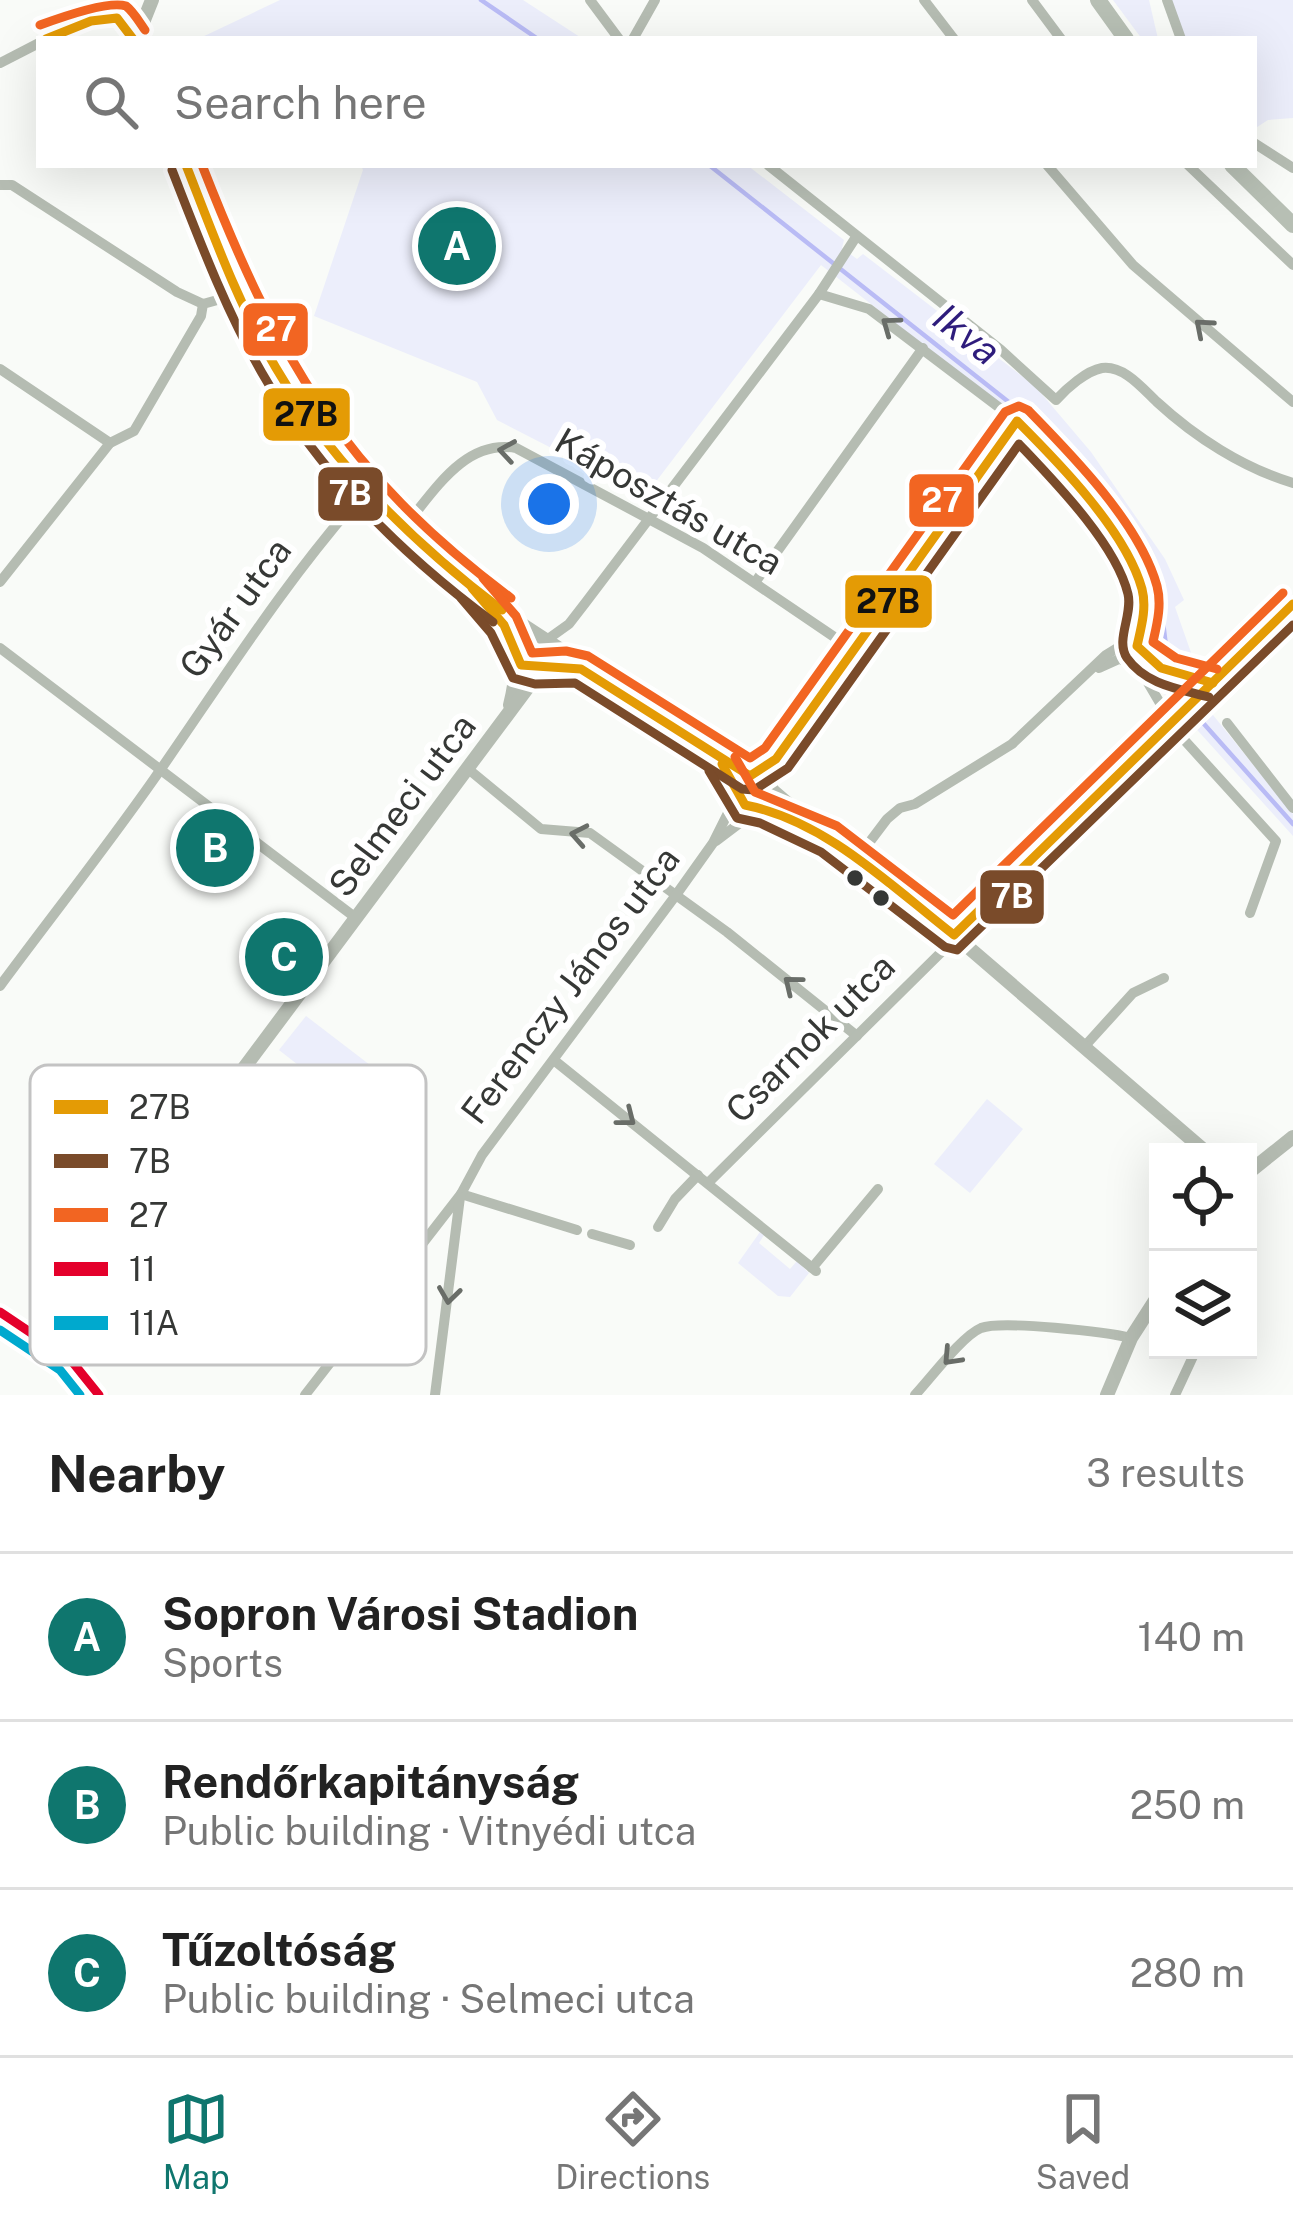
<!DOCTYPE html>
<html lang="en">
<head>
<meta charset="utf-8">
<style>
  :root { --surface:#fff; --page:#f6f6f6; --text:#222; --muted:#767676; --line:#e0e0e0; --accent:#0f766e }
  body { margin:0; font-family:"Public Sans",sans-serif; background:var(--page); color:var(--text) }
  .controls { position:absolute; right:36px; bottom:36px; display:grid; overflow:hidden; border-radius:0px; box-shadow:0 12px 48px #0002 }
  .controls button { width:108px; height:108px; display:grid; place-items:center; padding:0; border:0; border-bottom:3px solid var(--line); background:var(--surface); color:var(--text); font:60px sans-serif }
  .you { position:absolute; left:549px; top:504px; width:42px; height:42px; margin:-30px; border:9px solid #fff; border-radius:50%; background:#1a73e8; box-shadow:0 0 0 18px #1a73e833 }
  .badge { display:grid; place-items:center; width:78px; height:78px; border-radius:50%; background:var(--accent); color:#fff; font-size:39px; font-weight:700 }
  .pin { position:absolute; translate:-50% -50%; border:6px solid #fff; box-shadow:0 3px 12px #0006 }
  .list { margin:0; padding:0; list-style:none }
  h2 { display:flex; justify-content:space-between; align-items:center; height:156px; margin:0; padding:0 48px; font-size:51px }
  h2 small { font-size:39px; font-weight:400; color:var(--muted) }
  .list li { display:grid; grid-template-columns:78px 1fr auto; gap:36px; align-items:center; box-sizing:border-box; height:168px; padding:0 48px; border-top:3px solid var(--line) }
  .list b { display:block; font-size:45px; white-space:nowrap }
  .list p { margin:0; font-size:39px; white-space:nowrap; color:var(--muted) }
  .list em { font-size:39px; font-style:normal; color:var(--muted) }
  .icon { flex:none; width:66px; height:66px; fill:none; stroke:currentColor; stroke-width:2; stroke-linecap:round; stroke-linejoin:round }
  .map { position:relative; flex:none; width:1293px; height:1395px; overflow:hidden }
  .search { position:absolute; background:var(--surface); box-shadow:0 12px 48px #0002; left:36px; right:36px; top:36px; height:132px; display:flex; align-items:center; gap:30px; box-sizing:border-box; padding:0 42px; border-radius:0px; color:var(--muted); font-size:45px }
  .sheet { height:660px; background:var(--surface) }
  nav { display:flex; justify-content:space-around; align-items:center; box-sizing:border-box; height:168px; border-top:3px solid var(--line); background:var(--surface); font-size:33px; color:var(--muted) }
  nav a { display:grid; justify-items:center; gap:6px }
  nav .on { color:var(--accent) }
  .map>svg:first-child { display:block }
  .green { fill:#eceefb }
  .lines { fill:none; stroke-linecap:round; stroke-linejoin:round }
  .stream { stroke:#b9bbf5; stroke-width:4.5 }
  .minor { stroke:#b5bcb2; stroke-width:10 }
  .tertiary { stroke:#b5bcb2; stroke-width:14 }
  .primary { stroke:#b7bfb4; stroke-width:16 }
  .bus-1-casing { stroke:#fff; stroke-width:18 }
  .bus-2-casing { stroke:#fff; stroke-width:18 }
  .bus-3-casing { stroke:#fff; stroke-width:18 }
  .bus-4-casing { stroke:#fff; stroke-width:18 }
  .bus-5-casing { stroke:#fff; stroke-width:18 }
  .bus-1 { stroke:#e49b05; stroke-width:9 }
  .bus-2 { stroke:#7a4b2a; stroke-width:9 }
  .bus-3 { stroke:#f26522; stroke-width:9 }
  .bus-4 { stroke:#e4002b; stroke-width:9 }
  .bus-5 { stroke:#00a9ce; stroke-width:9 }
  .oneway { stroke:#696d68 }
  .bus-dot { fill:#363836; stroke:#fff; stroke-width:4.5 }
  .labels { text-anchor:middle; stroke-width:12; stroke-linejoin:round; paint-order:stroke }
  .street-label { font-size:36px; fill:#363836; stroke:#fff }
  .water-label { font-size:39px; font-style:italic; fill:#2e1c7c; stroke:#fff }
  .key { fill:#fff; stroke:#c3c3c3; stroke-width:3 }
  .key-label { font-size:33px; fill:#363836 }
  .line-badge { stroke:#fff; stroke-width:4.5 }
  .badge-label { font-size:33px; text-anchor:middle; font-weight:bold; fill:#fff }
  .pale-badge-label { font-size:33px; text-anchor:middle; font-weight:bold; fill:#111 }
</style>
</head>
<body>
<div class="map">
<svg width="1293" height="1395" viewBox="0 0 1293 1395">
  <rect width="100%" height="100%" fill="#f9fbf8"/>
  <g class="green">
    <polygon points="280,0 523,0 583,39 198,39"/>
    <polygon points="1113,0 1149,0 1158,39 1142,39"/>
    <polygon points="1171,0 1293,0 1293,118 1268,120 1254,129 1254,39 1185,39"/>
    <polygon points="361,165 747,165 844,240 842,248 857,259 863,254 1035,386 1091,452 1165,559 1184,600 1175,607 1195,664 1187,676 1192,689 1293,814 1293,836 1190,722 1192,720 1177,705 1168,704 1145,639 1147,602 1141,580 1040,444 1009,412 821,265 645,496 497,420 477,382 314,316 363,170"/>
    <polygon points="306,1016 370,1065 343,1100 279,1050"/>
    <polygon points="987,1099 1023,1129 970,1193 934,1164"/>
    <polygon points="760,1232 764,1235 759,1243 790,1269 797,1261 809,1273 790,1297 778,1296 738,1263"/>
  </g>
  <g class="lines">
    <g class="stream">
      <polyline points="481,0 538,39"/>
      <path d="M 709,165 L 1020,411 L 1065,457 L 1153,584 C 1169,620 1161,663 1180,697 L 1293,824"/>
    </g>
    <g class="minor">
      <polyline points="590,0 619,39"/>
      <polyline points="924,0 954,39"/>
      <polyline points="1032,0 1061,39"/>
      <polyline points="1167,0 1181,39"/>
      <polyline points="70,24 107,0"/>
      <polyline points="46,39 91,21 117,18"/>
      <polyline points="633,39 655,0"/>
      <polyline points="0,63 39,43"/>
      <polyline points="1254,143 1293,168"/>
      <path d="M 768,165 L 1001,350 L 1056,400 C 1067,388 1086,371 1102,368 C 1124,365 1143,389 1157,402 C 1195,437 1243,468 1293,483"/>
      <polyline points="1047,165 1133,265 1293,402"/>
      <polyline points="1188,165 1293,265"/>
      <polyline points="0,185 12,185 177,292 203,304"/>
      <path d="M 819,294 L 869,309 L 1017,421 L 1050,452 L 1129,559 L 1141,584 L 1145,606 L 1137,646 C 1155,674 1183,674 1213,683"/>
      <polyline points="0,369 110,443"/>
      <path d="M 404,527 C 434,492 464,439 516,448 L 703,548 L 852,649"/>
      <polyline points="756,581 923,348"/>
      <polyline points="0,582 110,443 134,431 201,316 203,304 239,294"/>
      <polyline points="548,639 569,624 586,602 819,294 856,237"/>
      <polyline points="0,648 356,918"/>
      <polyline points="1099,668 1119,659 1137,664 1177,732 1276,841 1250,913"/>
      <polyline points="1227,723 1293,808"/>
      <polyline points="467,768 541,829 590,833 727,932 857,1036"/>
      <polyline points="756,775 776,759 1017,421"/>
      <polyline points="716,841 757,810"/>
      <polyline points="856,860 887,819 900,808 915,804 1012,744 1106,655 1119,647 1137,646"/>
      <path d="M 0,986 C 51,917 105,849 154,779 C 223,680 286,579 367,489"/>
      <polyline points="1084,1047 1133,993 1164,978"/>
      <polyline points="555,1061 816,1271"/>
      <polyline points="708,1183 1293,604"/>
      <polyline points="461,1194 577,1230"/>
      <polyline points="658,1227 675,1199 698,1175"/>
      <polyline points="592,1234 630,1245"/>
      <polyline points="812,1268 878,1189"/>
      <polyline points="0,1312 42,1339"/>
      <polyline points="305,1395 461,1194 482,1155 676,895 713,843 738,793"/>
      <polyline points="435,1395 460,1197"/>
      <path d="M 915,1395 C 931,1378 962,1336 981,1328 C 1002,1320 1107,1332 1131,1338"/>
      <polyline points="1175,1395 1196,1350"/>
    </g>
    <g class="tertiary">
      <polyline points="114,0 117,18 133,39"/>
      <polyline points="144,39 144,20 152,0"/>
      <path d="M 186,165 C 213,233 239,303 275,366 C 324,451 395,523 469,586 C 514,624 566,649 612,686"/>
      <path d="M 491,610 C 518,640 520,666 510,705"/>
      <polyline points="518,660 532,670 558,663 585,671"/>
      <polyline points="604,682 750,776"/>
      <polyline points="718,761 729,772 745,805 765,809 808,829"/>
      <polyline points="738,789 750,776 766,779 773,791 829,839 954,935 1206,1152"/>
      <polyline points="1248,1173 1293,1137"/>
      <polyline points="99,1395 70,1359 42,1339 540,671"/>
      <polyline points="1107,1395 1131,1338 1158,1296"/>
    </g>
    <g class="primary">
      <polyline points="1098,0 1126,39"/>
      <polyline points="1232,165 1293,225"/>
    </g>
    <g class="bus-1-casing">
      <g id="bus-1">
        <polyline points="46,39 91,21 117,18 133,39"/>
        <path d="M 186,165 C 213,234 238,304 276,368 C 333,465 413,543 502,610"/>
        <path d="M 472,588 L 504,625 L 521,665 L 581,669 L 750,776 L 776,759 L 1017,421 C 1059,463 1126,531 1142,589 C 1147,608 1141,628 1137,646 L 1161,668 L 1213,683"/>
        <path d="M 722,764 L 745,805 C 826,821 891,886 954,935 L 1293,604"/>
      </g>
    </g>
    <g class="bus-2-casing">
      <g id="bus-2">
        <path d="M 172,170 C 199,239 225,309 262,373 C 319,473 401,554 493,622"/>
        <path d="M 461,598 L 491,633 L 513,678 L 535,684 L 575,683 L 742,789 L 754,790 L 788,768 L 1019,444 C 1054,481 1116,544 1128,594 C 1133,615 1115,640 1127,658 C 1146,685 1180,689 1209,697"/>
        <polyline points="709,771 737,818 760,823 821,852 945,947 957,950 1293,625"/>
      </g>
    </g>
    <g class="bus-3-casing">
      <g id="bus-3">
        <path d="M 40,25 C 59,18 108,0 126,6 C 133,11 140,23 145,30"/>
        <path d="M 202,165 C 277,357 342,472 511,598"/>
        <path d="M 483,578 L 516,616 L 532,653 L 566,651 L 588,656 L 750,758 L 765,748 L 1005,412 L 1019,406 L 1028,410 C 1072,455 1140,524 1157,586 C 1162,605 1157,624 1153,642 L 1176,658 L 1217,669"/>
        <polyline points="735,757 755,792 837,826 953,915 1283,593"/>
      </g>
    </g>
    <g class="bus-4-casing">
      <polyline id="bus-4" points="0,1312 70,1359 99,1395"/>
    </g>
    <g class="bus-5-casing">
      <polyline id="bus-5" points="0,1330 60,1370 80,1395"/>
    </g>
    <use href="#bus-1" class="bus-1"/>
    <use href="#bus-2" class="bus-2"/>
    <use href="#bus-3" class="bus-3"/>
    <use href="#bus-4" class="bus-4"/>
    <use href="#bus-5" class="bus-5"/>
  </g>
  <defs><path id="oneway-chevron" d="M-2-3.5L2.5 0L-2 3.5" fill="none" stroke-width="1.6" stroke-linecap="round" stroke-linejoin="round" transform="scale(3)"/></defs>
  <g class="oneway">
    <use href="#oneway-chevron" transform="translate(890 325) rotate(-144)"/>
    <use href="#oneway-chevron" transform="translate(1203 327) rotate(-139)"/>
    <use href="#oneway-chevron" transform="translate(507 451) rotate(-171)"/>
    <use href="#oneway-chevron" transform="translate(579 835) rotate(-169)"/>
    <use href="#oneway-chevron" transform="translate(792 984) rotate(-141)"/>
    <use href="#oneway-chevron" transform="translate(627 1118) rotate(38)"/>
    <use href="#oneway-chevron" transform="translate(449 1295) rotate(98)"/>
    <use href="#oneway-chevron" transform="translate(951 1357) rotate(133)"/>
  </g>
  <g class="bus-dot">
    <circle cx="855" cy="878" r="10"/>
    <circle cx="881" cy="898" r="10"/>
  </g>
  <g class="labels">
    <g class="street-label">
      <text transform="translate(669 501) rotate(30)" y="13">Káposztás utca</text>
      <text transform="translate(235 608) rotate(-54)" y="13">Gyár utca</text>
      <text transform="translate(402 805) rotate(-53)" y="13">Selmeci utca</text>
      <text transform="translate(570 985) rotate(-53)" y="13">Ferenczy János utca</text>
      <text transform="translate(810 1038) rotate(-45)" y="13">Csarnok utca</text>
    </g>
    <g class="water-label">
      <text transform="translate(967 334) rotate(38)" y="14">Ikva</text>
    </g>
  </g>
  <rect x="30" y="1065" width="396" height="300" rx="18" class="key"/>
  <rect x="54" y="1100" width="54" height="14" fill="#e49b05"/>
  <rect x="54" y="1154" width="54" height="14" fill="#7a4b2a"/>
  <rect x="54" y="1208" width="54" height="14" fill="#f26522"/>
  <rect x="54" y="1262" width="54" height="14" fill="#e4002b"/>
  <rect x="54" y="1316" width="54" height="14" fill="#00a9ce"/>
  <g class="key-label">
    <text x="129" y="1119">27B</text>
    <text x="129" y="1173">7B</text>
    <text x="129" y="1227">27</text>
    <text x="129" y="1281">11</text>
    <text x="129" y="1335">11A</text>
  </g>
  <g class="line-badge">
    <rect x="241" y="301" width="69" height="57" rx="12" fill="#f26522"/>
    <rect x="261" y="386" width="91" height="57" rx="12" fill="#e49b05"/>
    <rect x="316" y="465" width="69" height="58" rx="12" fill="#7a4b2a"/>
    <rect x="907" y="472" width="69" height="57" rx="12" fill="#f26522"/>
    <rect x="843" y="573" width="91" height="57" rx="12" fill="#e49b05"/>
    <rect x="978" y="868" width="68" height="58" rx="12" fill="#7a4b2a"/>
  </g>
  <g class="badge-label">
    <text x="276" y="341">27</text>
    <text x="350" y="505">7B</text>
    <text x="942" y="512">27</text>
    <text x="1012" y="908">7B</text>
  </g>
  <g class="pale-badge-label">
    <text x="306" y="426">27B</text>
    <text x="888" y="613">27B</text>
  </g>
</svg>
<div class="controls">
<button><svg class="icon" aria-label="locate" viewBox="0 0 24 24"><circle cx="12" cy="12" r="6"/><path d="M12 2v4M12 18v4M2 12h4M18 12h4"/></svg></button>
<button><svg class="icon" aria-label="layers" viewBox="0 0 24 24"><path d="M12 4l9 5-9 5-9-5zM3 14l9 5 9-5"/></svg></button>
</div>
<div class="you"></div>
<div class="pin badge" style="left:457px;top:246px">A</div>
<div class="pin badge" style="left:215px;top:848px">B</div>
<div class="pin badge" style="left:284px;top:957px">C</div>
<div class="search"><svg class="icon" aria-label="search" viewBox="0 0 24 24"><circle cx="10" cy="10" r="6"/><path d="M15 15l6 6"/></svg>Search here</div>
</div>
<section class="sheet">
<h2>Nearby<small>3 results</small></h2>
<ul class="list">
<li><span class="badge">A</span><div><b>Sopron Városi Stadion</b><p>Sports</p></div><em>140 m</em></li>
<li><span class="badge">B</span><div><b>Rendőrkapitányság</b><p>Public building · Vitnyédi utca</p></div><em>250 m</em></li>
<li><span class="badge">C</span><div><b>Tűzoltóság</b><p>Public building · Selmeci utca</p></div><em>280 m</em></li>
</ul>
</section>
<nav>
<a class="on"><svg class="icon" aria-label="map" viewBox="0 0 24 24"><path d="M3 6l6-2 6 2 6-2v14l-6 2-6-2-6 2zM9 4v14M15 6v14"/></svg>Map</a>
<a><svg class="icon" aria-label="directions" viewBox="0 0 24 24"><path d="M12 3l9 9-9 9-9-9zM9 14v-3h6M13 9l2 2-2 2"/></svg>Directions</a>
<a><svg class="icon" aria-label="saved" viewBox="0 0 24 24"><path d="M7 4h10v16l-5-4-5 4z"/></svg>Saved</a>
</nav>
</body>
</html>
